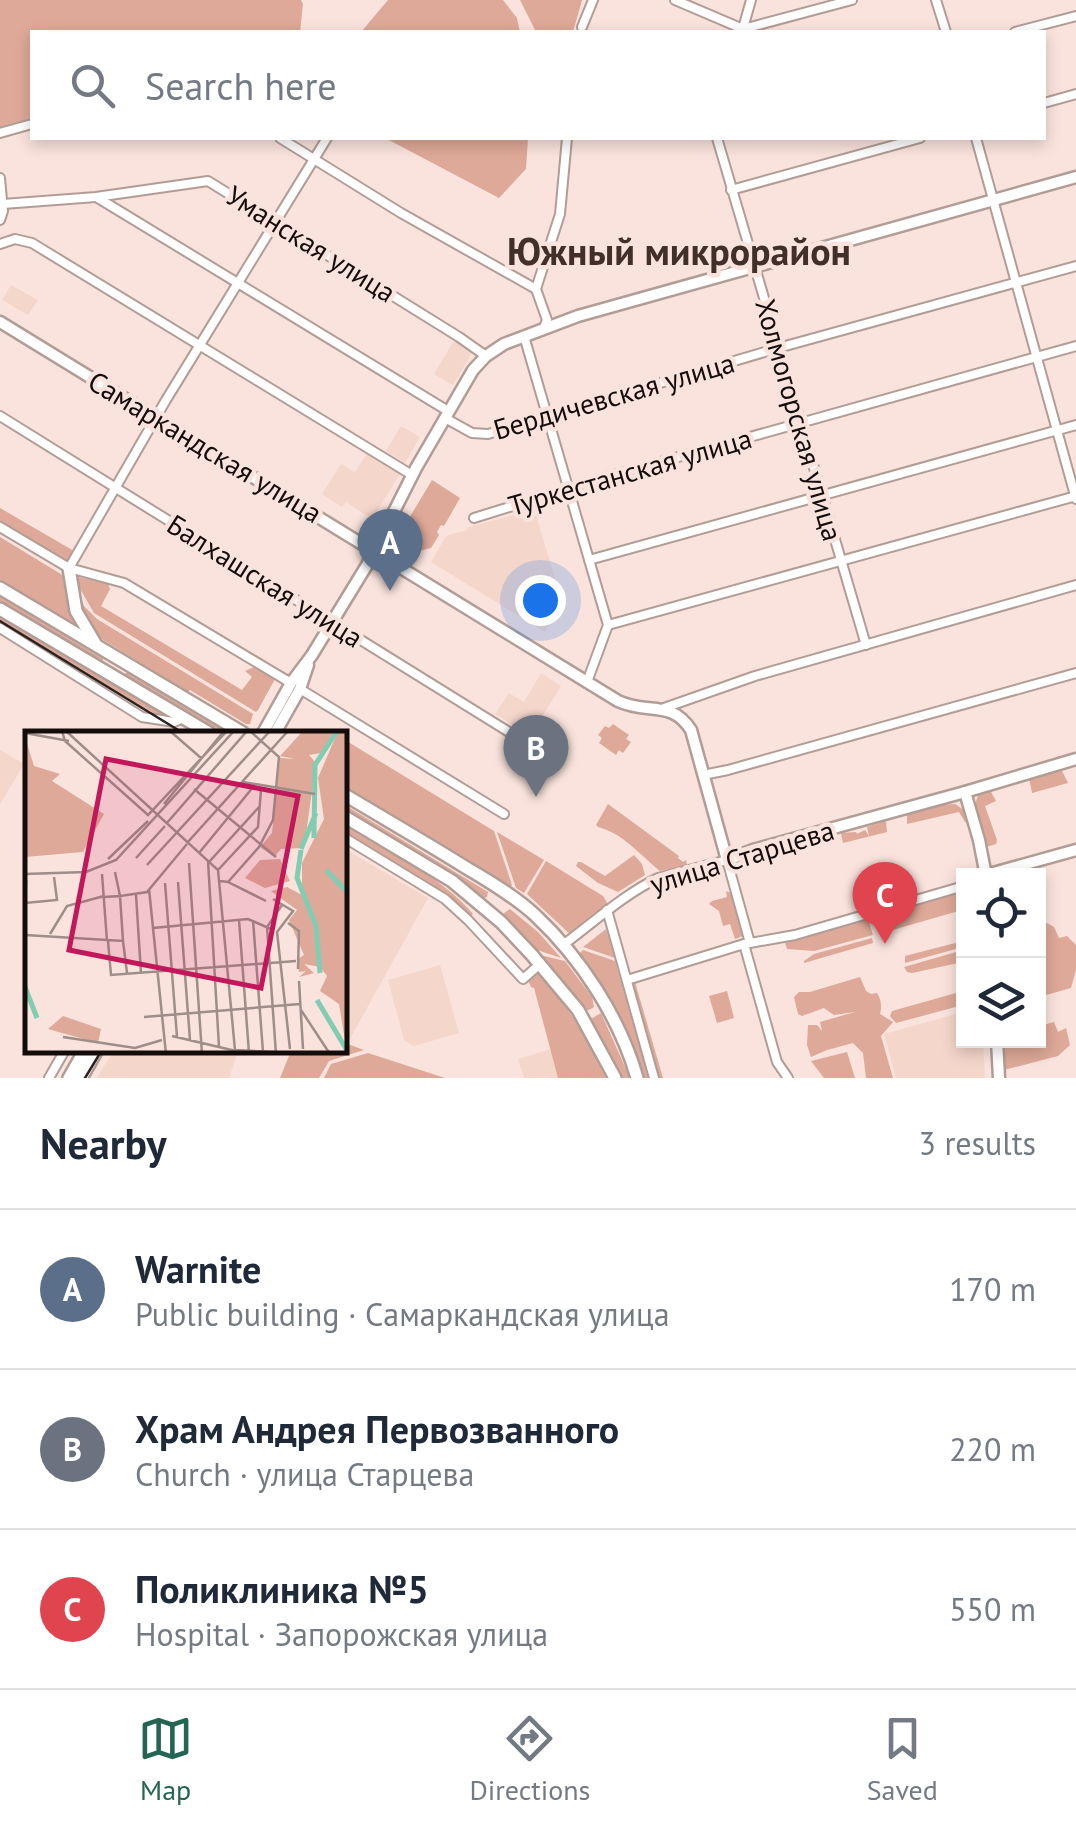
<!DOCTYPE html>
<html lang="en">
<head>
<meta charset="utf-8">
<style>
  :root { --surface:#fff; --page:#f2f2f3; --text:#1f2937; --muted:#747a83; --line:#e0e1e3; --accent:#246453 }
  body { margin:0; font-family:"PT Sans",sans-serif; background:var(--page); color:var(--text) }
  .controls { position:absolute; right:30px; bottom:30px; display:grid; overflow:hidden; border-radius:0px; box-shadow:0 5px 15px #0003 }
  .controls button { width:90px; height:90px; display:grid; place-items:center; padding:0; border:0; border-bottom:2px solid var(--line); background:var(--surface); color:var(--text); font:50px sans-serif }
  .you { position:absolute; left:540px; top:600px; width:35px; height:35px; margin:-25px; border:8px solid #fff; border-radius:50%; background:#1a73e8; box-shadow:0 0 0 15px #1a73e833 }
  .badge { display:grid; place-items:center; width:65px; height:65px; border-radius:50%; background:var(--accent); color:#fff; font-size:32px; font-weight:700 }
  .pin { position:absolute; translate:-50% -82px; filter:drop-shadow(0 2px 5px #0008) }
  .pin::after { content:''; position:absolute; top:52px; width:35px; height:30px; background:inherit; clip-path:polygon(0 0,100% 0,50% 100%) }
  .list { margin:0; padding:0; list-style:none }
  h2 { display:flex; justify-content:space-between; align-items:center; height:130px; margin:0; padding:0 40px; font-size:42px }
  h2 small { font-size:32px; font-weight:400; color:var(--muted) }
  .list li { display:grid; grid-template-columns:65px 1fr auto; gap:30px; align-items:center; box-sizing:border-box; height:160px; padding:0 40px; border-top:2px solid var(--line) }
  .list b { display:block; font-size:38px; white-space:nowrap }
  .list p { margin:0; font-size:32px; white-space:nowrap; color:var(--muted) }
  .list em { font-size:32px; font-style:normal; color:var(--muted) }
  .icon { flex:none; width:55px; height:55px; fill:none; stroke:currentColor; stroke-width:2; stroke-linecap:round; stroke-linejoin:round }
  .map { position:relative; flex:none; width:1076px; height:1078px; overflow:hidden }
  .search { position:absolute; background:var(--surface); box-shadow:0 5px 15px #0003; left:30px; right:30px; top:30px; height:110px; display:flex; align-items:center; gap:25px; box-sizing:border-box; padding:0 35px; border-radius:0px; color:var(--muted); font-size:38px }
  .sheet { height:610px; background:var(--surface) }
  nav { display:flex; justify-content:space-around; align-items:center; box-sizing:border-box; height:140px; border-top:2px solid var(--line); background:var(--surface); font-size:28px; color:var(--muted) }
  nav a { display:grid; justify-items:center; gap:5px }
  nav .on { color:var(--accent) }
  .map>svg:first-child { display:block }
  .built { fill:#f5d6cb }
  .green { fill:#dea998 }
  .lines { fill:none; stroke-linecap:round; stroke-linejoin:round }
  .street-casing { stroke:#b29d96; stroke-width:12 }
  .secondary-casing { stroke:#b29d96; stroke-width:15 }
  .primary-casing { stroke:#b29d96; stroke-width:16 }
  .street { stroke:#fff; stroke-width:8 }
  .secondary { stroke:#fff; stroke-width:10 }
  .primary { stroke:#fff; stroke-width:11 }
  .tram { stroke:#2b2320; stroke-width:2.5 }
  .labels { text-anchor:middle; stroke-width:9; stroke-linejoin:round; paint-order:stroke }
  .street-label { font-size:28px; fill:#130c0a; stroke:#fae3dc }
  .district-label { font-size:38px; font-weight:bold; fill:#41302a; stroke:#fae3dc }
  .inset-river { fill:none; stroke:#81cdb4; stroke-width:5 }
  .inset-road { fill:none; stroke:#9e8d88; stroke-width:2.5 }
  .view { fill:#c2185b; fill-opacity:0.15; stroke:#c2185b; stroke-width:5 }
  .inset-edge { fill:none; stroke:#130c0a; stroke-width:5 }
</style>
</head>
<body>
<div class="map">
<svg width="1076" height="1078" viewBox="0 0 1076 1078">
  <rect width="100%" height="100%" fill="#fae3dc"/>
  <g class="built">
    <polygon points="11,285 38,300 28,315 2,300"/>
    <polygon points="455,339 473,351 453,385 434,374"/>
    <polygon points="401,426 420,437 405,463 386,451"/>
    <polygon points="367,454 400,474 372,519 346,502 342,507 322,494 341,464 355,472"/>
    <polygon points="534,509 562,601 545,632 431,562 446,536 467,530 469,527"/>
    <polygon points="541,673 561,686 530,736 495,714 509,693 524,702"/>
    <polygon points="0,750 24,764 0,804"/>
    <polygon points="345,849 428,898 347,1044 345,1044"/>
    <polygon points="440,965 459,1033 414,1046 404,1040 388,980"/>
    <polygon points="963,1012 964,1040 983,1041 985,1078 896,1078 884,1034"/>
    <polygon points="551,1049 558,1078 524,1078 518,1059"/>
    <polygon points="114,1050 238,1050 238,1051 229,1078 97,1078"/>
  </g>
  <g class="green">
    <polygon points="0,0 301,0 303,4 300,32 32,32 32,127 0,131"/>
    <polygon points="388,0 503,0 517,18 520,32 361,32"/>
    <polygon points="520,0 582,0 573,32 536,32"/>
    <polygon points="385,138 528,138 526,169 499,198"/>
    <polygon points="432,480 460,498 444,526 441,525 437,532 439,535 431,548 419,551 417,554 396,540"/>
    <polygon points="0,508 74,551 66,562 58,558 0,522"/>
    <polygon points="0,537 69,579 85,632 0,582"/>
    <polygon points="78,577 108,584 110,589 101,606 242,690 252,677 245,671 254,667 275,679 258,710 256,712 94,613 75,580"/>
    <polygon points="78,591 84,606 97,619 253,714 250,724 246,724 190,690 188,692 100,638 82,616"/>
    <path d="M 0,594 C 34,615 67,639 103,657 L 103,662 L 97,662 L 0,603 Z"/>
    <polygon points="0,615 171,719 158,716 0,620"/>
    <polygon points="128,671 132,672 231,733 218,733 127,678 125,674"/>
    <polygon points="613,724 629,735 626,739 631,742 623,753 619,750 616,755 599,743 602,738 598,735 605,726 609,728"/>
    <polygon points="345,740 494,831 512,885 510,888 493,882 345,791"/>
    <polygon points="1061,769 1068,783 1032,793 1029,778"/>
    <polygon points="990,790 996,801 985,806 997,840 996,844 986,847 975,804 979,793"/>
    <path d="M 608,804 L 679,856 L 678,858 L 683,862 L 686,860 L 687,865 L 660,871 C 640,855 624,834 598,827 L 596,825 Z"/>
    <polygon points="955,804 964,810 970,821 965,822 959,812 907,824 907,815 936,805"/>
    <polygon points="345,805 488,892 487,897 482,899 345,812"/>
    <polygon points="886,821 887,832 843,843 841,833 856,832 857,834 865,830 869,836 867,827"/>
    <path d="M 345,826 C 386,852 442,876 473,914 L 470,916 L 446,895 L 345,834 Z"/>
    <polygon points="497,832 544,860 524,893 516,888"/>
    <polygon points="634,855 642,864 645,875 618,892 598,883 576,866 578,862 581,862 605,876"/>
    <polygon points="546,861 603,896 609,906 571,935 527,894"/>
    <polygon points="726,891 731,893 743,936 735,939 730,924 723,926 719,911 709,904 712,901 727,897"/>
    <polygon points="963,891 962,910 889,931 884,915"/>
    <polygon points="510,909 538,932 561,958 534,949 505,920 504,913"/>
    <polygon points="868,919 873,935 814,951 787,949 785,943"/>
    <polygon points="1045,922 1054,927 1059,938 1067,936 1076,945 1076,970 1071,988 1039,997 1039,923"/>
    <polygon points="606,929 615,958 583,947"/>
    <polygon points="872,938 873,943 804,963 804,961 814,954"/>
    <polygon points="963,941 963,947 905,963 905,956"/>
    <polygon points="583,950 615,961 649,1078 643,1078 638,1062 577,956"/>
    <polygon points="963,950 963,962 912,973 907,972 904,967"/>
    <polygon points="540,955 565,961 592,997 594,1007 589,1010 584,1010"/>
    <polygon points="534,973 541,974 575,1020 606,1078 558,1078 534,988 531,987 527,978"/>
    <path d="M 860,977 L 866,991 L 871,994 L 877,993 C 881,999 882,1007 880,1014 L 893,1022 L 881,1036 L 893,1078 L 866,1078 L 863,1053 L 853,1043 L 827,1050 L 811,1057 L 807,1045 L 808,1025 L 817,1025 L 822,1031 L 820,1022 L 855,1012 L 834,1015 L 824,1008 L 802,1016 L 798,1014 L 794,997 L 799,992 L 810,992 Z"/>
    <polygon points="635,982 663,1078 657,1078 631,985"/>
    <polygon points="727,991 734,1018 717,1023 709,996"/>
    <polygon points="963,991 963,1005 896,1023 890,1016 892,1011"/>
    <polygon points="601,1013 630,1078 621,1078 589,1020"/>
    <polygon points="1054,1022 1058,1032 1066,1028 1070,1045 1058,1056 1004,1070 1002,1041 1038,1040 1039,1026"/>
    <polygon points="345,1043 364,1050 329,1061 319,1078 280,1078 291,1051 345,1050"/>
    <polygon points="847,1052 855,1078 824,1078 811,1061"/>
    <polygon points="368,1053 445,1078 324,1078 331,1064"/>
  </g>
  <g class="lines">
    <g class="street-casing">
      <g id="street">
        <polyline points="675,0 743,29 852,0"/>
        <polyline points="936,0 946,32"/>
        <polyline points="582,27 593,0"/>
        <polyline points="742,32 751,0"/>
        <polyline points="1015,32 1076,16"/>
        <polyline points="1044,103 1076,94"/>
        <polyline points="0,133 32,124"/>
        <polyline points="280,138 401,213 536,289 547,320 543,330"/>
        <polyline points="717,138 866,645"/>
        <polyline points="976,138 1076,499"/>
        <polyline points="0,178 3,211 0,220"/>
        <polyline points="731,190 920,138"/>
        <polyline points="98,198 448,411"/>
        <polyline points="3,204 96,197 208,181 459,337 486,356"/>
        <polyline points="0,244 15,239 32,243 412,475"/>
        <polyline points="536,289 560,214 567,138"/>
        <polyline points="524,336 608,625 587,682"/>
        <polyline points="0,416 530,745"/>
        <polyline points="445,418 472,433 488,434 778,348 1076,266"/>
        <polyline points="474,518 603,478 1076,346"/>
        <polyline points="0,527 69,568 124,583 291,683"/>
        <polyline points="589,560 1076,425"/>
        <polyline points="69,568 166,400 327,138"/>
        <polyline points="608,625 1076,496"/>
        <polyline points="0,628 142,717 174,722 183,718"/>
        <polyline points="300,689 504,814"/>
        <polyline points="664,708 755,676 1076,585"/>
        <polyline points="703,775 728,770 1076,673"/>
        <polyline points="345,838 445,899 468,920 523,979 540,964"/>
        <polyline points="607,910 654,1078"/>
        <polyline points="744,944 777,1062 788,1078"/>
        <path d="M 563,945 C 594,922 623,895 658,878 L 727,860 L 750,943"/>
        <polyline points="627,980 744,944 795,935 964,886"/>
        <polyline points="49,1078 65,1050"/>
      </g>
    </g>
    <g class="secondary-casing">
      <g id="secondary">
        <path d="M 0,322 L 618,701 C 647,715 671,699 691,730 L 727,860 L 753,850 L 965,792 L 1076,759"/>
        <polyline points="263,733 291,683 312,655 367,565 416,468 473,370 486,356 504,344 578,316 1076,177"/>
        <polyline points="275,733 300,689 308,665"/>
        <polyline points="965,792 979,840 986,876"/>
        <polyline points="986,875 1076,850"/>
        <polyline points="997,1040 999,1078"/>
      </g>
    </g>
    <g class="primary-casing">
      <g id="primary">
        <polyline points="69,568 76,611 95,643"/>
        <polyline points="0,588 243,733"/>
        <polyline points="0,609 209,733"/>
        <path d="M 345,795 C 385,819 425,842 465,867 C 489,881 514,896 535,915 C 581,958 620,1018 637,1078"/>
        <polyline points="345,817 452,881 501,922 532,955 578,1010 615,1078"/>
        <polyline points="69,1078 85,1050"/>
        <polyline points="81,1078 97,1050"/>
      </g>
    </g>
    <use href="#street" class="street"/>
    <use href="#secondary" class="secondary"/>
    <use href="#primary" class="primary"/>
    <g class="tram">
      <polyline points="0,621 183,733"/>
      <polyline points="85,1078 102,1050"/>
    </g>
  </g>
  <g class="labels">
    <g class="street-label">
      <text transform="translate(311 244) rotate(32)" y="10">Уманская улица</text>
      <text transform="translate(614 396) rotate(-16)" y="10">Бердичевская улица</text>
      <text transform="translate(799 420) rotate(74)" y="10">Холмогорская улица</text>
      <text transform="translate(205 447) rotate(31)" y="10">Самаркандская улица</text>
      <text transform="translate(630 472) rotate(-16)" y="10">Туркестанская улица</text>
      <text transform="translate(265 581) rotate(32)" y="10">Балхашская улица</text>
      <text transform="translate(742 857) rotate(-17)" y="10">улица Старцева</text>
    </g>
    <g class="district-label">
      <text x="679" y="265">Южный микрорайон</text>
    </g>
  </g>
  <g transform="translate(25 731)">
    <rect width="322" height="322" fill="#fae3dc"/>
    <path d="M 278,0 L 309,0 L 296,22 L 284,24 L 291,32 L 279,117 L 256,118 L 249,126 L 235,116 L 247,102 L 255,27 L 270,28 L 255,25 ZM 313,0 L 322,0 L 322,322 L 314,273 L 295,260 L 302,245 L 295,236 L 279,233 L 289,242 L 274,246 L 281,240 L 274,241 L 273,228 L 279,224 L 264,189 L 272,179 L 246,160 L 262,156 L 277,164 L 277,132 L 299,88 L 293,47 ZM 0,6 L 9,35 L 35,43 L 27,50 L 79,83 L 58,121 L 0,126 ZM 255,128 L 265,150 L 240,157 L 220,147 L 235,129 ZM 38,285 L 76,298 L 73,312 L 23,298 Z" fill="#dea998"/>
    <path class="inset-river" d="M 289,107 L 290,34 L 312,0M 276,118 L 291,82M 276,119 L 272,147 L 291,195 L 295,242M 301,139 L 323,162M 0,256 L 12,287M 292,269 L 323,321"/>
    <path class="inset-road" d="M 37,0 L 40,10 L 123,84 L 202,0M 41,0 L 193,139 L 210,319 L 288,323M 145,0 L 176,27M 0,2 L 44,10M 218,51 L 290,63M 169,58 L 251,126M 139,73 L 199,0M 141,93 L 222,0M 162,112 L 263,0M 174,122 L 229,55M 111,127 L 140,95M 83,128 L 123,90M 183,130 L 194,316M 184,131 L 234,76M 164,132 L 177,323M 122,134 L 245,0M 193,139 L 233,96 L 236,59M 0,143 L 61,141 L 91,129 L 209,0M 77,143 L 82,210M 195,150 L 203,151 L 234,116 L 248,89 L 254,26 L 225,0M 153,151 L 165,309M 203,151 L 241,170M 140,152 L 152,306M 124,158 L 141,323M 111,164 L 116,242M 79,166 L 95,165 L 90,141M 248,168 L 268,180 L 252,201 L 265,318M 0,172 L 32,169 L 29,146M 0,181 L 1,149M 214,189 L 224,322M 228,189 L 238,321M 263,192 L 274,200 L 273,238M 128,197 L 223,188 L 246,198M 25,203 L 42,175 L 79,165M 0,204 L 98,210 L 95,165 L 122,161 L 162,113M 83,210 L 86,244 L 271,230M 98,210 L 102,242M 274,250 L 278,318M 276,279 L 305,323M 119,286 L 275,273M 147,305 L 211,320M 38,306 L 110,317 L 137,309M 251,323 L 242,196 L 257,174"/>
    <path class="view" d="M 81,28 L 273,65 L 236,257 L 44,219 Z"/>
    <rect width="322" height="322" class="inset-edge"/>
  </g>
</svg>
<div class="controls">
<button><svg class="icon" aria-label="locate" viewBox="0 0 24 24"><circle cx="12" cy="12" r="6"/><path d="M12 2v4M12 18v4M2 12h4M18 12h4"/></svg></button>
<button><svg class="icon" aria-label="layers" viewBox="0 0 24 24"><path d="M12 4l9 5-9 5-9-5zM3 14l9 5 9-5"/></svg></button>
</div>
<div class="you"></div>
<div class="pin badge" style="left:390px;top:591px;background:#5c6f8a">A</div>
<div class="pin badge" style="left:536px;top:797px;background:#6b7280">B</div>
<div class="pin badge" style="left:885px;top:944px;background:#e0444e">C</div>
<div class="search"><svg class="icon" aria-label="search" viewBox="0 0 24 24"><circle cx="10" cy="10" r="6"/><path d="M15 15l6 6"/></svg>Search here</div>
</div>
<section class="sheet">
<h2>Nearby<small>3 results</small></h2>
<ul class="list">
<li><span class="badge" style="background:#5c6f8a">A</span><div><b>Warnite</b><p>Public building · Самаркандская улица</p></div><em>170 m</em></li>
<li><span class="badge" style="background:#6b7280">B</span><div><b>Храм Андрея Первозванного</b><p>Church · улица Старцева</p></div><em>220 m</em></li>
<li><span class="badge" style="background:#e0444e">C</span><div><b>Поликлиника №5</b><p>Hospital · Запорожская улица</p></div><em>550 m</em></li>
</ul>
</section>
<nav>
<a class="on"><svg class="icon" aria-label="map" viewBox="0 0 24 24"><path d="M3 6l6-2 6 2 6-2v14l-6 2-6-2-6 2zM9 4v14M15 6v14"/></svg>Map</a>
<a><svg class="icon" aria-label="directions" viewBox="0 0 24 24"><path d="M12 3l9 9-9 9-9-9zM9 14v-3h6M13 9l2 2-2 2"/></svg>Directions</a>
<a><svg class="icon" aria-label="saved" viewBox="0 0 24 24"><path d="M7 4h10v16l-5-4-5 4z"/></svg>Saved</a>
</nav>
</body>
</html>
